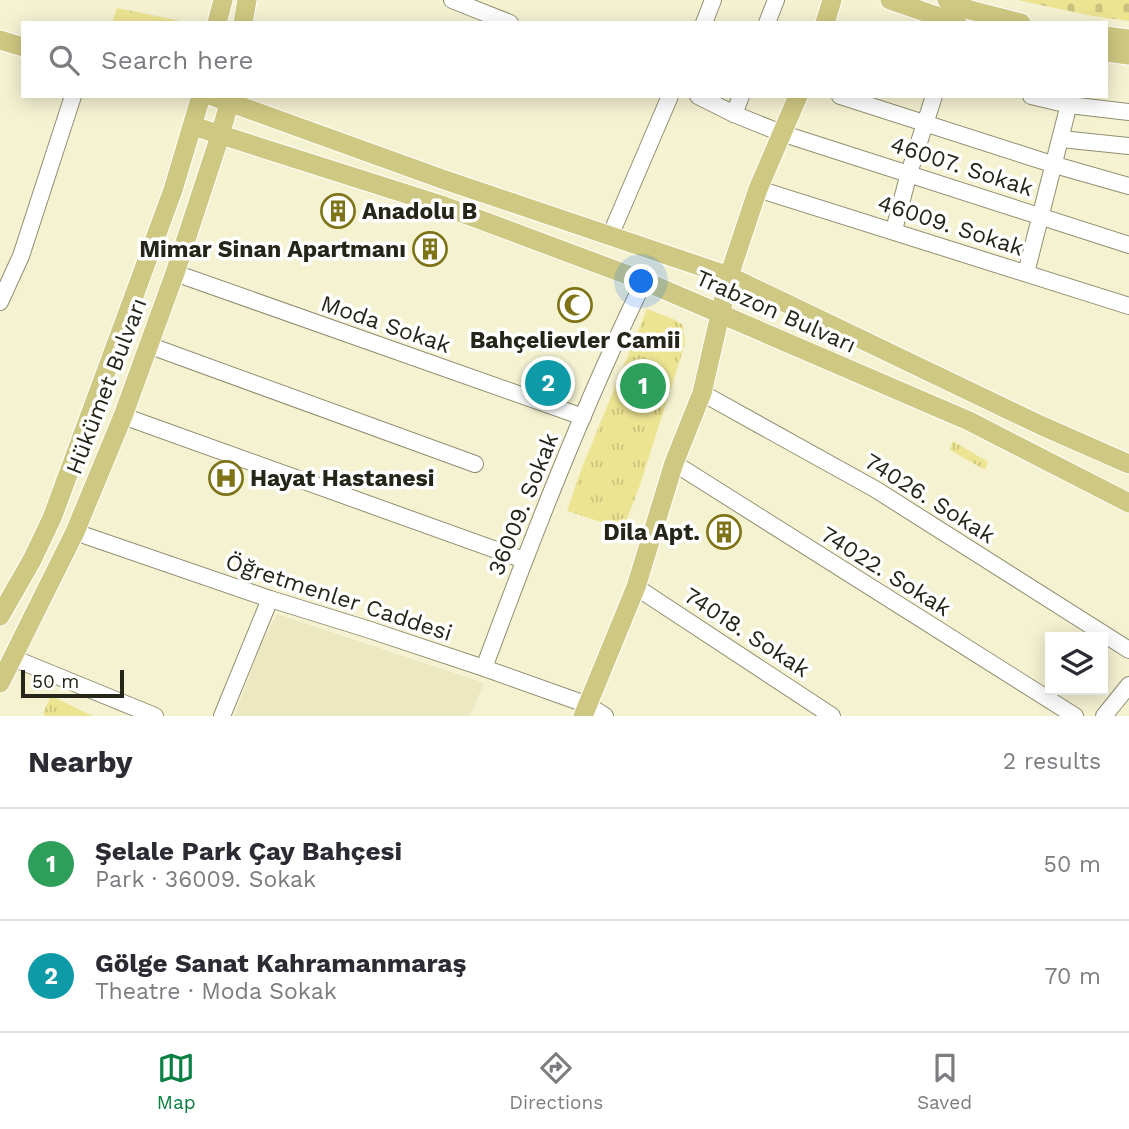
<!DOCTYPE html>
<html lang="en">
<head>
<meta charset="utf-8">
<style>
  :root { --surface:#fff; --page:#f7f7f7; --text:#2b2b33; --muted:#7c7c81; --line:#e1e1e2; --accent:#0b8043 }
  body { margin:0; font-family:"Work Sans",sans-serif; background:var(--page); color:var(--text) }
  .controls { position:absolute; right:21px; bottom:21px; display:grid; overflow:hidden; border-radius:0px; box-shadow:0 4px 18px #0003 }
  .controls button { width:63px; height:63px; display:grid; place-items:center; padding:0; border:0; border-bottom:2px solid var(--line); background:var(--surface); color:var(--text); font:35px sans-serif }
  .scale { position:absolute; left:21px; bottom:18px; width:103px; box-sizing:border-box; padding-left:7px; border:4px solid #262519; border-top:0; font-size:19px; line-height:24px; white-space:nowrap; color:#262519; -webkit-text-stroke:5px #fff; paint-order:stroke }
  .you { position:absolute; left:642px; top:282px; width:24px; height:24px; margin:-18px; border:5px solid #fff; border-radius:50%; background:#1a73e8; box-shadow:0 0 0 10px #1a73e833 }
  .badge { display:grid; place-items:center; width:46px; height:46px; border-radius:50%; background:var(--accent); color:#fff; font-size:23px; font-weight:700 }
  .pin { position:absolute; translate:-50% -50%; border:4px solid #fff; box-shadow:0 2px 7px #0006 }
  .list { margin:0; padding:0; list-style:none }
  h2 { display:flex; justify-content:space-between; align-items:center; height:91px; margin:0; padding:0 28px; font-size:30px }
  h2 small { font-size:23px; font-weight:400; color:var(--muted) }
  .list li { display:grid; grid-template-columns:46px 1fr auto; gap:21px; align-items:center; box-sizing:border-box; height:112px; padding:0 28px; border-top:2px solid var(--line) }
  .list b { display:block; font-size:26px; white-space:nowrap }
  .list p { margin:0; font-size:23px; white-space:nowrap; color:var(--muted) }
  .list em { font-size:23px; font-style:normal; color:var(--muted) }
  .icon { flex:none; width:38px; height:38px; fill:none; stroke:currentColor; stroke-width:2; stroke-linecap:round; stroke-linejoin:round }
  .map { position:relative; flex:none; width:1129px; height:716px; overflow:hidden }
  .search { position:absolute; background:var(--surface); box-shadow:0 4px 18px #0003; left:21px; right:21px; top:21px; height:77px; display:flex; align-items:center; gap:18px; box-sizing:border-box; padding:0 24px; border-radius:0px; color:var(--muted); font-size:26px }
  .sheet { height:315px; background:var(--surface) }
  nav { display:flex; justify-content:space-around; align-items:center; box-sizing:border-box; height:98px; border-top:2px solid var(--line); background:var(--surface); font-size:19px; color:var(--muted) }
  nav a { display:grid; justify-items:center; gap:4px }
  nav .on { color:var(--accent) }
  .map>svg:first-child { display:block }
  .built { fill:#ece8c1 }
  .grass { fill:url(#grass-tufts) }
  .cemetery { fill:url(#cemetery-stones) }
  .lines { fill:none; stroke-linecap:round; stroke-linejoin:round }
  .minor-casing { stroke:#918e71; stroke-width:18 }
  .major-casing { stroke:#fff; stroke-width:21 }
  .minor { stroke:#fff; stroke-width:16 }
  .major { stroke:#cfc882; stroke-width:19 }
  .labels { text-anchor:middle; stroke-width:7; stroke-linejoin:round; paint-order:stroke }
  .street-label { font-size:23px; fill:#262519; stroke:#fff }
  .poi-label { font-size:23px; font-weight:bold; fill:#262519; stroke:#fff; text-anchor:start }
</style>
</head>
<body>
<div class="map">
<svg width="1129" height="716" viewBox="0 0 1129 716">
  <defs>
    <pattern id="grass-tufts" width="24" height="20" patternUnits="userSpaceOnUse" patternTransform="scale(1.75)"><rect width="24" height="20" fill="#ede492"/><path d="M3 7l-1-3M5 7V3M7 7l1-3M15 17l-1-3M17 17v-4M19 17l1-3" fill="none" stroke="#cbc37d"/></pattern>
    <pattern id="cemetery-stones" width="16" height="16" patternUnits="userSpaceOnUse" patternTransform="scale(1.75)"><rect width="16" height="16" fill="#ede492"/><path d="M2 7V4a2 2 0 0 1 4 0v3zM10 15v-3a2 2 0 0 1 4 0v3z" fill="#cbc37d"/></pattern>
  </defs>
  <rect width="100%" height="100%" fill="#f5f2d2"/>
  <polygon class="built" points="277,614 484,683 470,716 234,716 262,643"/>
  <g class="grass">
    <polygon points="117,8 191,23 112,23"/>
    <polygon points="647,309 673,319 683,325 685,344 639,488 623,529 567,511 581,470"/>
    <polygon points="953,441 988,462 985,470 950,450"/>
    <polygon points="51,696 93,716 45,716 43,713"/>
  </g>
  <polygon class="cemetery" points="1017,0 1129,0 1129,21 1093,16"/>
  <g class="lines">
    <g class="minor-casing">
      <g id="minor">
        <polyline points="452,0 510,23"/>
        <polyline points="704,23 713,0"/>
        <polyline points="767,23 776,0"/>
        <polyline points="698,96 734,114 781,133 1129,245"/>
        <polyline points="840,96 1055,165 1129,186"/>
        <polyline points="1031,96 1069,105 1129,112"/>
        <polyline points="734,114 741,96"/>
        <polyline points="1061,139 1129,146"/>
        <polyline points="758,189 1129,306"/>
        <polyline points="894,230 909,173 934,96"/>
        <polyline points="610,236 670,96"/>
        <polyline points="175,273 583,417"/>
        <polyline points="1026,273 1071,96"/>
        <polyline points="0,302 21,256 73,96"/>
        <polyline points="148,345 475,464"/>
        <polyline points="702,393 875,489 1129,650"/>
        <polyline points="123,416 524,560"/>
        <polyline points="674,463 1075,716"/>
        <polyline points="75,532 270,599 367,629 484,668 588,705 605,716"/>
        <polyline points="636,587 832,716"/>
        <polyline points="13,658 155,716"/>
        <path d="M 484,668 C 532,538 583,407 644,281"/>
        <polyline points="222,716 270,599"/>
        <polyline points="1104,716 1129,685"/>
      </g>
    </g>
    <g class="major-casing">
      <g id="major">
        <polyline points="890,0 957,23"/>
        <polyline points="947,0 970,10 1021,23"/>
        <polyline points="217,23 223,0"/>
        <polyline points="243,23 247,0"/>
        <polyline points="825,23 832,0"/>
        <polyline points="1106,36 1129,39"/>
        <polyline points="0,40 23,47"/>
        <polyline points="1106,52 1129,55"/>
        <polyline points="212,96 442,179 729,276 1040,425 1129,464"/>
        <polyline points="193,126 438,204 644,281 969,421 1129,503"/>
        <polyline points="0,616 32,560 52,518 173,190 201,96"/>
        <polyline points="0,683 75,532 123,416 175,273 220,136 231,96"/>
        <polyline points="583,716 636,587 674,463 702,393 729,276 758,189 798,96"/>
      </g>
    </g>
    <use href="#minor" class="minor"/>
    <use href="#major" class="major"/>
  </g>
  <defs>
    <g id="building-ring" transform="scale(1.75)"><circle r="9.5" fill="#fff" stroke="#7e7417" stroke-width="1.5"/><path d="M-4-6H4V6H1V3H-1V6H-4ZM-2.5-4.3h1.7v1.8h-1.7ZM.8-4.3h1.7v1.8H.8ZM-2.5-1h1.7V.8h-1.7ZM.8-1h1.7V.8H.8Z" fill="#7e7417"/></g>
    <g id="mosque-ring" transform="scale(1.75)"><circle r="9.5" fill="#fff" stroke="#7e7417" stroke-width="1.5"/><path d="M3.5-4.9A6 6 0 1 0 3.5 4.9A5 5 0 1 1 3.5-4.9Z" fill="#7e7417"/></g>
    <g id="hospital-ring" transform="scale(1.75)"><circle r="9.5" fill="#fff" stroke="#7e7417" stroke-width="1.5"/><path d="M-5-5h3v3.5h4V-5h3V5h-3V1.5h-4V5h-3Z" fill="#7e7417"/></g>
  </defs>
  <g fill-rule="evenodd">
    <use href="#building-ring" x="338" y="211"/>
    <use href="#building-ring" x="430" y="249"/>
    <use href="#mosque-ring" x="575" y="305"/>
    <use href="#hospital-ring" x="226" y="478"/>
    <use href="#building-ring" x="724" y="532"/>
  </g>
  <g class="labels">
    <g class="street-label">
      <text transform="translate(962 166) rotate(18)" y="8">46007. Sokak</text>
      <text transform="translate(951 225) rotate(18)" y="8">46009. Sokak</text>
      <text transform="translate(776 311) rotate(24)" y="8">Trabzon Bulvarı</text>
      <text transform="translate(386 324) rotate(19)" y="8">Moda Sokak</text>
      <text transform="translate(106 386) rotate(-69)" y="8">Hükümet Bulvarı</text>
      <text transform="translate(930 498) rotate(32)" y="8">74026. Sokak</text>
      <text transform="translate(523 504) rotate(-68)" y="8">36009. Sokak</text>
      <text transform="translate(886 571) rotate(32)" y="8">74022. Sokak</text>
      <text transform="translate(339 597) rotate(18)" y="8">Öğretmenler Caddesi</text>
      <text transform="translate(747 632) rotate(33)" y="8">74018. Sokak</text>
    </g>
    <g class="poi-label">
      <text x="362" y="219">Anadolu B</text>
      <text x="406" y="257" text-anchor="end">Mimar Sinan Apartmanı</text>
      <text x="575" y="348" text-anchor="middle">Bahçelievler Camii</text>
      <text x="250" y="486">Hayat Hastanesi</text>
      <text x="700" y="540" text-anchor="end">Dila Apt.</text>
    </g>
  </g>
</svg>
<div class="controls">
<button><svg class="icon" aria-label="layers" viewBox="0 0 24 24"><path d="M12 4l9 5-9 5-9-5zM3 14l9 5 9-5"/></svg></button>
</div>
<div class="scale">50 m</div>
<div class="you"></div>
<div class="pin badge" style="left:643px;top:386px;background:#2e9e5b">1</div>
<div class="pin badge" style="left:548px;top:383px;background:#0f9aa8">2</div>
<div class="search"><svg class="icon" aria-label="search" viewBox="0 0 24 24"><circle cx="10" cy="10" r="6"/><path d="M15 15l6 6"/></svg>Search here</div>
</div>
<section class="sheet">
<h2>Nearby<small>2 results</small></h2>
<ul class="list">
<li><span class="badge" style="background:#2e9e5b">1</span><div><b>Şelale Park Çay Bahçesi</b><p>Park · 36009. Sokak</p></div><em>50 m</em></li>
<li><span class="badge" style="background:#0f9aa8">2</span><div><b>Gölge Sanat Kahramanmaraş</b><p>Theatre · Moda Sokak</p></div><em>70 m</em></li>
</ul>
</section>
<nav>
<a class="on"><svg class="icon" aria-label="map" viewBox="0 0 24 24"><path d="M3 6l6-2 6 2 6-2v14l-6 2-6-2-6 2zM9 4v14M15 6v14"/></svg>Map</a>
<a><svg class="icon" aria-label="directions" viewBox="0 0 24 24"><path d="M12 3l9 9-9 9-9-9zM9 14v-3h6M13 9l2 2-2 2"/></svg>Directions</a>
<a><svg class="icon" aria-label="saved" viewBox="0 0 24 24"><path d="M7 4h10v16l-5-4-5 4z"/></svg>Saved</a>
</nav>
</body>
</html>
